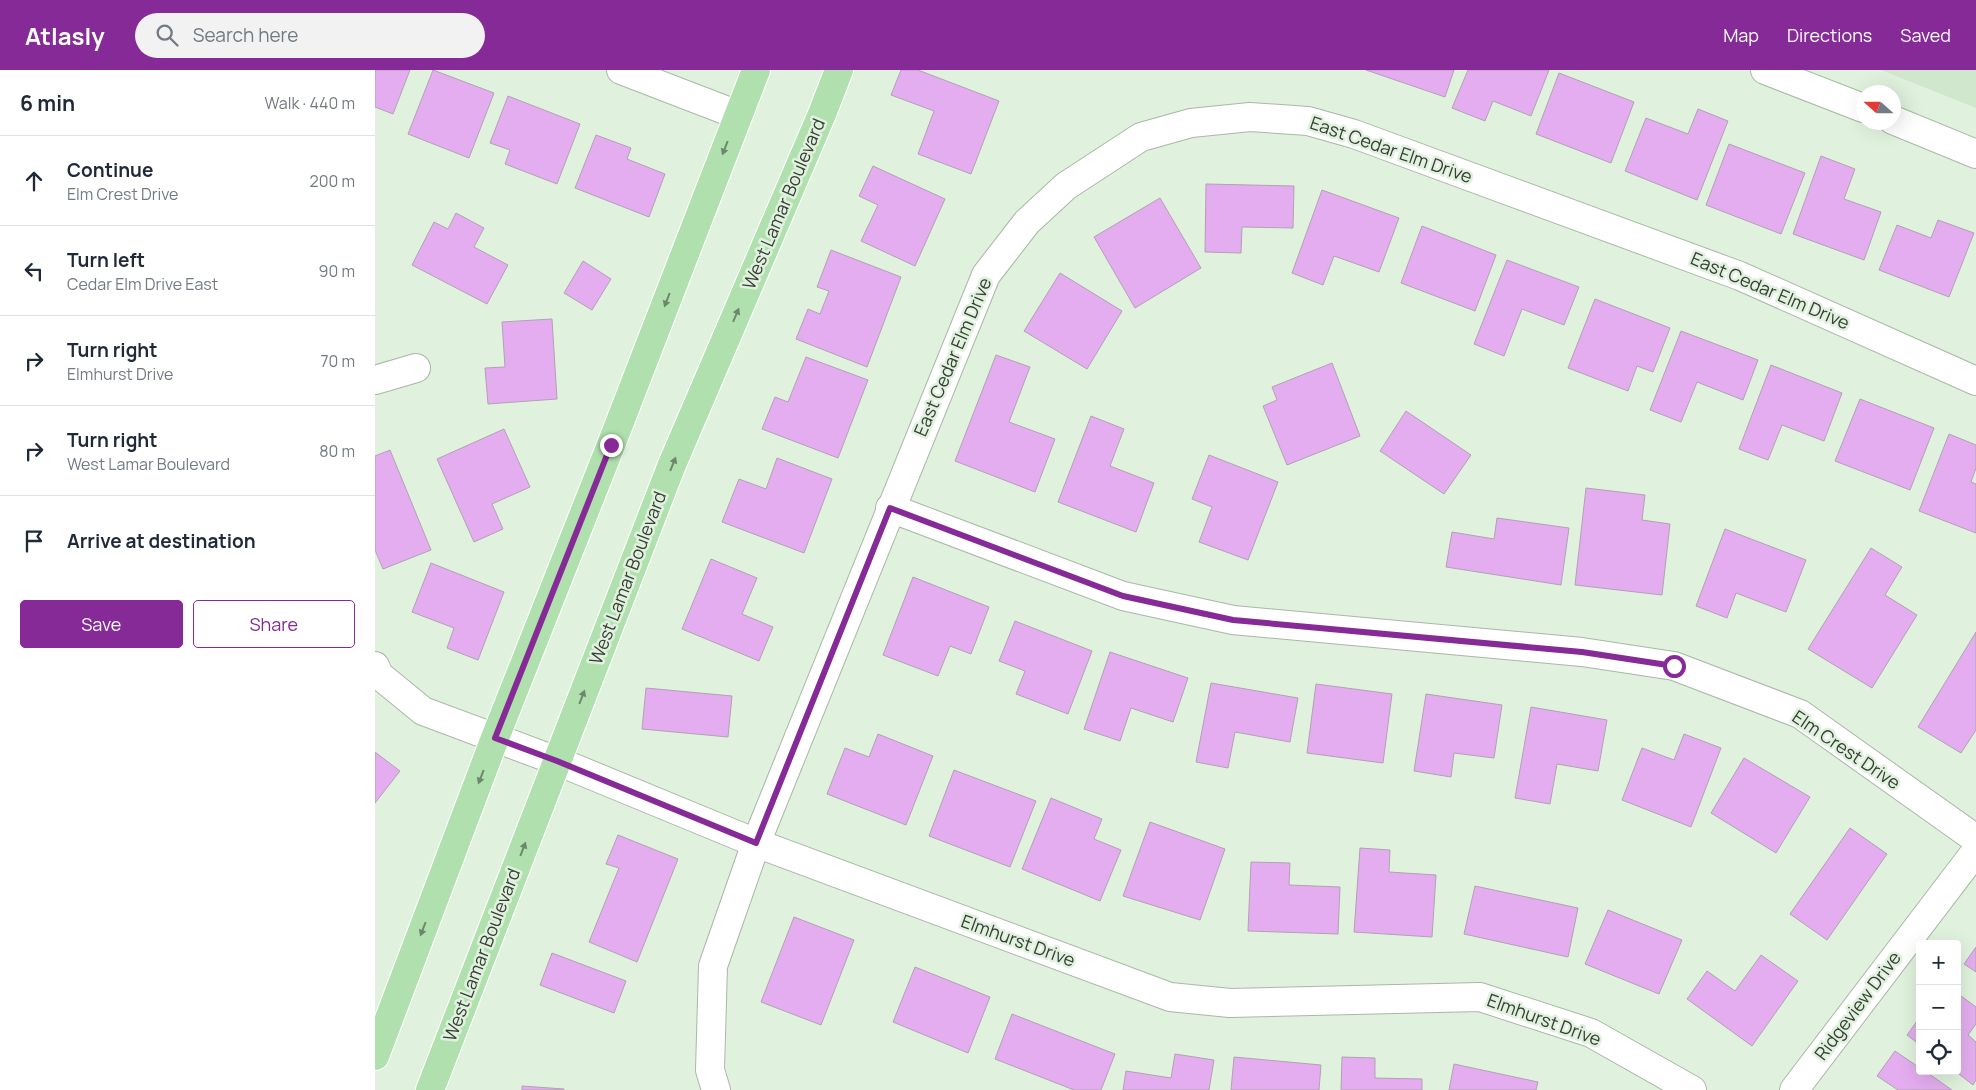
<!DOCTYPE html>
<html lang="en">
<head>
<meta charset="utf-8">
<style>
  :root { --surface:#fff; --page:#f2f2f3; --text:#1f2937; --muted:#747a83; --line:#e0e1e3; --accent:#852a96 }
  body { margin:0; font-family:Manrope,sans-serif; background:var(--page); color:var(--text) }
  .controls { position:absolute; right:15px; bottom:15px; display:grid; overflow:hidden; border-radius:5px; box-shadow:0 5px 20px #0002 }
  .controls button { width:45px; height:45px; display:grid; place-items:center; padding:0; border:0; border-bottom:1px solid var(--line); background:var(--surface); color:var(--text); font:25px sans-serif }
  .compass { position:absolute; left:1481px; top:15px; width:45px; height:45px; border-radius:50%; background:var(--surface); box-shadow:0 5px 20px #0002; rotate:291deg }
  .stop { position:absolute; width:15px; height:15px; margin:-11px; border:4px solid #852a96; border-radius:50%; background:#fff }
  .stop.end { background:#852a96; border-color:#fff; box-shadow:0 1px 5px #0008 }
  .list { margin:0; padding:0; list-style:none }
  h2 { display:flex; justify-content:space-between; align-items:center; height:65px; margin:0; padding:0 20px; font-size:21px }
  h2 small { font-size:16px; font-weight:400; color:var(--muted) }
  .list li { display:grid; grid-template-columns:32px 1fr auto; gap:15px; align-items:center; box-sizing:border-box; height:90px; padding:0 20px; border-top:1px solid var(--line) }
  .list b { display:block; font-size:19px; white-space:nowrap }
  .list p { margin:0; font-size:16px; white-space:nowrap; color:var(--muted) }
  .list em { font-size:16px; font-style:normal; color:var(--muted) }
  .actions { display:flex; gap:10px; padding:15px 20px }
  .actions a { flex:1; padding:11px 0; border:1px solid var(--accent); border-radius:5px; text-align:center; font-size:18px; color:var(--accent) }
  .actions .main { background:var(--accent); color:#fff }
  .icon { flex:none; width:28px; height:28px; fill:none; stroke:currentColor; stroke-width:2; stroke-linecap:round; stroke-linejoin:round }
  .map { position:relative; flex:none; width:1601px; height:1020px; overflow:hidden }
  header { display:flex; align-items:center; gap:30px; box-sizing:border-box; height:70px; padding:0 25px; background:var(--accent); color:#fff }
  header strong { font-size:24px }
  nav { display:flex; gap:28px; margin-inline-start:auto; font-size:18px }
  .search { width:350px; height:45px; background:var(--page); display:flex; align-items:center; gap:12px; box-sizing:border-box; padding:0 18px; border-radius:28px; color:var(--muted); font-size:19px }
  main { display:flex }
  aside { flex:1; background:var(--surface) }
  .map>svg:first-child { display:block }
  .built { fill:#d0e7ce }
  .building { fill:#e4adef; stroke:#b1a1b4 }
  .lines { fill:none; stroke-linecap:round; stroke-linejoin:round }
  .minor-casing { stroke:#a8b8a6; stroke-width:30 }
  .major-casing { stroke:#fff; stroke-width:30 }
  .minor { stroke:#fff; stroke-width:28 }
  .major { stroke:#b0e0ae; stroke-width:28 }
  .oneway { fill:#6d876c }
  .route { stroke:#852a96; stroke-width:6 }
  .labels { text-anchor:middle; stroke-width:5; stroke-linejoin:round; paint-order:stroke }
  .street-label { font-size:18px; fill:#373e36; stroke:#e0f2de }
</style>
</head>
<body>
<header>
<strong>Atlasly</strong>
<div class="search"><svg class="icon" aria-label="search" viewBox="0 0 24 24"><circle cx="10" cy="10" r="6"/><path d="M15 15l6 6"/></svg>Search here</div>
<nav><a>Map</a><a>Directions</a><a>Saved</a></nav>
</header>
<main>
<aside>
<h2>6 min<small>Walk · 440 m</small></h2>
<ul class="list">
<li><svg class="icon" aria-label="ahead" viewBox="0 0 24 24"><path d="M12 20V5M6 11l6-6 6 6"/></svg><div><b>Continue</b><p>Elm Crest Drive</p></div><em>200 m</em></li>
<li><svg class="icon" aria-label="left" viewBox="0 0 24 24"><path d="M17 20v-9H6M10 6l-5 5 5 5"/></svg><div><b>Turn left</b><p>Cedar Elm Drive East</p></div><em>90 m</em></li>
<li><svg class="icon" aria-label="right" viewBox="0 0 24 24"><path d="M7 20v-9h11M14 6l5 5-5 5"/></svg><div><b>Turn right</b><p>Elmhurst Drive</p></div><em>70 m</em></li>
<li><svg class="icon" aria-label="right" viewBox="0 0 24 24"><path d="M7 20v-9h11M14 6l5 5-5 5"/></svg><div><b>Turn right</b><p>West Lamar Boulevard</p></div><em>80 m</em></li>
<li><svg class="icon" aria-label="arrive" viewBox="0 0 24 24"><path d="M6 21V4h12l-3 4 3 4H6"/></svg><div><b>Arrive at destination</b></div></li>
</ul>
<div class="actions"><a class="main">Save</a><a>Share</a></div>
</aside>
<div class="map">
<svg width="1601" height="1020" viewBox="0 0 1601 1020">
  <rect width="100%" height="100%" fill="#e0f2de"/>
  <polygon class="built" points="1506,0 1601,0 1601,38"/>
  <g class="building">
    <polygon points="0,0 35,0 18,44 0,37"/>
    <polygon points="58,0 119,23 94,88 33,64"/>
    <polygon points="526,0 543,0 624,31 596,104 543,84 559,41 516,25"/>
    <polygon points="991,0 1079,0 1070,27"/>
    <polygon points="1093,0 1174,0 1156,46 1118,31 1110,51 1077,38"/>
    <polygon points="1184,3 1259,32 1236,93 1161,64"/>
    <polygon points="133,26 205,54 182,114 130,94 135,80 115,73"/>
    <polygon points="1323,39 1353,51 1322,130 1250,101 1271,48 1313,64"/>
    <polygon points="221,65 256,78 252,89 290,104 274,147 200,118"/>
    <polygon points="1354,74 1430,103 1406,164 1331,135"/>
    <polygon points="1446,86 1480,99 1469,129 1506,142 1489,190 1418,164"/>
    <polygon points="498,96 570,129 540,196 486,171 503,135 484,126"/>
    <polygon points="831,114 919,116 918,158 867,157 866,183 830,182"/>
    <polygon points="947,120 1024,148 1004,202 959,186 948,215 917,203"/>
    <polygon points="785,128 826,198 760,238 719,167"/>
    <polygon points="81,143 109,158 99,177 133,195 112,234 37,195 59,152 73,159"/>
    <polygon points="1563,150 1599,163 1574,227 1504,200 1522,155 1556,168"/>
    <polygon points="1047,156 1121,185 1100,241 1026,213"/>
    <polygon points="456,180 526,207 492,297 421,269 433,239 445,244 454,221 442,217"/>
    <polygon points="1132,190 1204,217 1189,255 1147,239 1129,286 1099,274"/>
    <polygon points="208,191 236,209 217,240 189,223"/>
    <polygon points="685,203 747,241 712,299 649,261"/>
    <polygon points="1220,229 1295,258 1278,302 1262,296 1253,321 1193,298"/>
    <polygon points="177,249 182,329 113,334 110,298 130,297 127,252"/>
    <polygon points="1306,261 1383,290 1368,330 1322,312 1306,352 1275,340"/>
    <polygon points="621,285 655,297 634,352 680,369 660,422 580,391"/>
    <polygon points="431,287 493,310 463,388 387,359 400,327 413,332"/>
    <polygon points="957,293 985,366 912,395 888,336 902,330 897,317"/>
    <polygon points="1396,295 1467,323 1449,371 1407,355 1393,390 1364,379"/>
    <polygon points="1485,329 1559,358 1535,420 1460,391"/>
    <polygon points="1031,341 1096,385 1069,424 1005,381"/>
    <polygon points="716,346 749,359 735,396 779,413 761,462 683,432"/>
    <polygon points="129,359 155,417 117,434 128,459 99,472 62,389"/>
    <polygon points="1574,364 1601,375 1601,398 1596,412 1601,414 1601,463 1544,441"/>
    <polygon points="15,380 56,480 8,499 0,480 0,386"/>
    <polygon points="834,385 903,412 873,490 824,472 837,437 817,429"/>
    <polygon points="402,388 457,409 429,483 347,452 364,409 391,419"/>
    <polygon points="1211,418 1270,425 1267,450 1295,454 1287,525 1200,515"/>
    <polygon points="1122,448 1194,458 1186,515 1071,497 1077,462 1119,469"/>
    <polygon points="1350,459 1431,490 1411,542 1361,523 1352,548 1321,536"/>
    <polygon points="1496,478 1527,497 1510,525 1542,545 1497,618 1433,579"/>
    <polygon points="336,489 382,508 367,544 398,557 384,591 307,559"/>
    <polygon points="56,493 129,522 103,590 72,578 79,558 37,542"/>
    <polygon points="538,507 614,537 596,584 575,576 563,606 508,585"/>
    <polygon points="640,551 717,581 693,644 641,624 650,601 624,591"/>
    <polygon points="1601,562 1601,660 1586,683 1543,657"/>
    <polygon points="735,582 813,608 798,652 756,638 745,671 709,659"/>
    <polygon points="836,613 923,628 915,672 860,662 853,698 821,692"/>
    <polygon points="941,614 1017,624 1008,693 932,683"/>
    <polygon points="271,618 357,626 353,667 267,659"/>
    <polygon points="1051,624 1127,635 1119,688 1079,683 1076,707 1039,701"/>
    <polygon points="1156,637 1232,650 1223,701 1182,694 1175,734 1140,728"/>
    <polygon points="503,664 558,686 531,755 452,724 470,678 494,687"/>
    <polygon points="1309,664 1346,678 1316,757 1247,730 1267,678 1299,690"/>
    <polygon points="0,682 25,701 0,733"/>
    <polygon points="1369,688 1435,727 1401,783 1336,743"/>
    <polygon points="579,700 661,731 635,797 554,766"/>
    <polygon points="676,728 727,749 719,769 746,780 725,831 647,799"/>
    <polygon points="775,752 850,779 825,850 748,826"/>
    <polygon points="1475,758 1512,784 1452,870 1415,844"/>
    <polygon points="243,765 303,789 262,892 214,872 244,798 231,794"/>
    <polygon points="985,778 1015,780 1014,802 1061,805 1057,867 979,862"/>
    <polygon points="876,792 915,793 914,815 965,817 963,864 873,861"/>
    <polygon points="1100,816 1203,838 1193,887 1089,864"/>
    <polygon points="1233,840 1307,870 1284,924 1210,894"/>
    <polygon points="419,847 479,870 446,955 386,932"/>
    <polygon points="1601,877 1601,902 1589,894"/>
    <polygon points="177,883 251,911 239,943 165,915"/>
    <polygon points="1386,885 1423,911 1377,976 1312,929 1332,901 1360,921"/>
    <polygon points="540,897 615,927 593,983 518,952"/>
    <polygon points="1582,923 1601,937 1601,954 1593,965 1601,972 1601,1010 1598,1015 1580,1001 1582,1001"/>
    <polygon points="637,944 740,984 726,1020 699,1020 620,989"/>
    <polygon points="1545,947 1545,975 1532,965"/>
    <polygon points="1520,981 1545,998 1545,1001 1550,1001 1577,1020 1523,1020 1502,1006"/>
    <polygon points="800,984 839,990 834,1020 748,1020 751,1001 796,1008"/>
    <polygon points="859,987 946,995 944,1020 856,1020"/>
    <polygon points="967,987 1000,988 1000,1008 1047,1009 1047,1020 966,1020"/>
    <polygon points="1079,994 1163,1012 1161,1020 1074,1020"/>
    <polygon points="147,1016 189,1019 189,1020 147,1020"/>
  </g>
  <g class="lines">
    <g class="minor-casing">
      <g id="minor">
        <polyline points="246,0 363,45"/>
        <polyline points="1390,0 1488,38"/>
        <polyline points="1518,50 1601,84"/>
        <polyline points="0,310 41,298"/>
        <polyline points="515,438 748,526 858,550 1207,582 1299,596 1425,644 1601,769"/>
        <polyline points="0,596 4,605 48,641 182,691 381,773 795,927 855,933 1105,927 1216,963 1317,1020"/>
        <polyline points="341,1020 335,1000 338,896 381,773 611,205 652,152 691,116 766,67 816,53 875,47 933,51 979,64 1365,206 1601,311"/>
        <polyline points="1419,1020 1601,781"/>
      </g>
    </g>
    <g class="major-casing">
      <g id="major">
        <polyline points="0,986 120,668 236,375 381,0"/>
        <polyline points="55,1020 296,397 447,44 464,0"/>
      </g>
    </g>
    <use href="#minor" class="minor"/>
    <use href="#major" class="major"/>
  </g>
  <defs><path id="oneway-solid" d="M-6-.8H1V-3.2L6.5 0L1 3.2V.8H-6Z" transform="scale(1.25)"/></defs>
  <g class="oneway">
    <use href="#oneway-solid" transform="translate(350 78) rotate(111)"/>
    <use href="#oneway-solid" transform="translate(292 230) rotate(111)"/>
    <use href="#oneway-solid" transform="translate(361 245) rotate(-67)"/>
    <use href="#oneway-solid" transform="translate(298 394) rotate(-68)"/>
    <use href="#oneway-solid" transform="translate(207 627) rotate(-69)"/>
    <use href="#oneway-solid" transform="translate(106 707) rotate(111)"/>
    <use href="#oneway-solid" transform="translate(148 779) rotate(-69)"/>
    <use href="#oneway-solid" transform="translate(48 859) rotate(111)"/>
  </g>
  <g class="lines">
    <polyline class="route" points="236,375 120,668 182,691 381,773 515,438 748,526 858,550 1207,582 1299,596"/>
  </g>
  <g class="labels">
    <g class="street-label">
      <text transform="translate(1016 80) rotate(19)" y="6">East Cedar Elm Drive</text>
      <text transform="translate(409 134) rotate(-67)" y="6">West Lamar Boulevard</text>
      <text transform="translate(1395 221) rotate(23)" y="6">East Cedar Elm Drive</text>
      <text transform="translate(578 287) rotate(-67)" y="6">East Cedar Elm Drive</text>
      <text transform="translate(253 508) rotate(-69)" y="6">West Lamar Boulevard</text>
      <text transform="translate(1471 680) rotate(34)" y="6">Elm Crest Drive</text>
      <text transform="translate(643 871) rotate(20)" y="6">Elmhurst Drive</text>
      <text transform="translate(107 885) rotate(-69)" y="6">West Lamar Boulevard</text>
      <text transform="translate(1483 936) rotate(-53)" y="6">Ridgeview Drive</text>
      <text transform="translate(1169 950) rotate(20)" y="6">Elmhurst Drive</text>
    </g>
  </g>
</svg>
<div class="controls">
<button>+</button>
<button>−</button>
<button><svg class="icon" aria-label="locate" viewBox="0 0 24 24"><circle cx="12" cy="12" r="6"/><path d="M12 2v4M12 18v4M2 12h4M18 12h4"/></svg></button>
</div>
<svg class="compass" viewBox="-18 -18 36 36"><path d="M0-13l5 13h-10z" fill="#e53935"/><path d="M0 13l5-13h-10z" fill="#747a83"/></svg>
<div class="stop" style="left:1299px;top:596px"></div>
<div class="stop end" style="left:236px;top:375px"></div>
</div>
</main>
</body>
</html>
